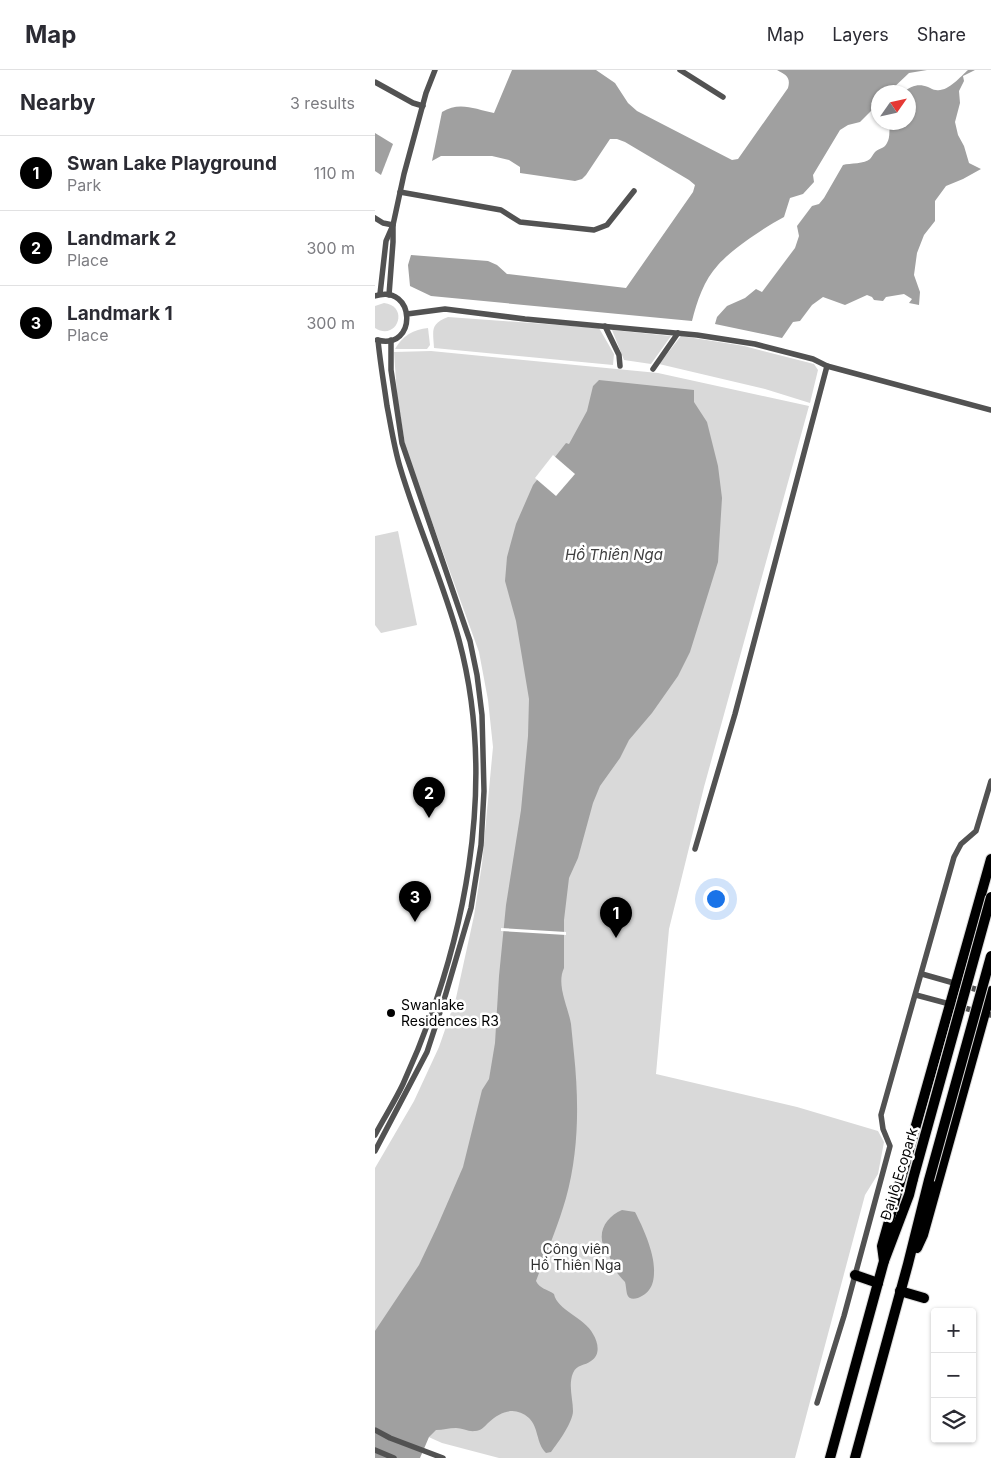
<!DOCTYPE html>
<html lang="en">
<head>
<meta charset="utf-8">
<style>
  :root { --surface:#fff; --page:#f2f2f3; --text:#2b2b33; --muted:#7c7c81; --line:#e1e1e2; --accent:#000 }
  body { margin:0; font-family:Inter,sans-serif; background:var(--page); color:var(--text) }
  .controls { position:absolute; right:15px; bottom:15px; display:grid; overflow:hidden; border-radius:5px; box-shadow:0 1px 4px #0004 }
  .controls button { width:45px; height:45px; display:grid; place-items:center; padding:0; border:0; border-bottom:1px solid var(--line); background:var(--surface); color:var(--text); font:25px sans-serif }
  .compass { position:absolute; left:496px; top:15px; width:45px; height:45px; border-radius:50%; background:var(--surface); box-shadow:0 1px 4px #0004; rotate:56deg }
  .you { position:absolute; left:340px; top:828px; width:18px; height:18px; margin:-12px; border:4px solid #fff; border-radius:50%; background:#1a73e8; box-shadow:0 0 0 8px #1a73e833 }
  .badge { display:grid; place-items:center; width:32px; height:32px; border-radius:50%; background:var(--accent); color:#fff; font-size:16px; font-weight:700 }
  .pin { position:absolute; translate:-50% -41px; filter:drop-shadow(0 1px 2px #0008) }
  .pin::after { content:''; position:absolute; top:26px; width:18px; height:15px; background:inherit; clip-path:polygon(0 0,100% 0,50% 100%) }
  .list { margin:0; padding:0; list-style:none }
  h2 { display:flex; justify-content:space-between; align-items:center; height:65px; margin:0; padding:0 20px; font-size:21px }
  h2 small { font-size:16px; font-weight:400; color:var(--muted) }
  .list li { display:grid; grid-template-columns:32px 1fr auto; gap:15px; align-items:center; box-sizing:border-box; height:75px; padding:0 20px; border-top:1px solid var(--line) }
  .list b { display:block; font-size:19px; white-space:nowrap }
  .list p { margin:0; font-size:16px; white-space:nowrap; color:var(--muted) }
  .list em { font-size:16px; font-style:normal; color:var(--muted) }
  .icon { flex:none; width:28px; height:28px; fill:none; stroke:currentColor; stroke-width:2; stroke-linecap:round; stroke-linejoin:round }
  .map { position:relative; flex:none; width:616px; height:1388px; overflow:hidden }
  header { display:flex; align-items:center; gap:30px; box-sizing:border-box; height:70px; padding:0 25px; background:var(--surface); border-bottom:1px solid var(--line) }
  header strong { font-size:24px }
  nav { display:flex; gap:28px; margin-inline-start:auto; font-size:18px }
  main { display:flex }
  aside { flex:1; background:var(--surface) }
  .map>svg:first-child { display:block }
  .green { fill:#d9d9d9 }
  .water { fill:#a0a0a0 }
  .pier { fill:#fff }
  .lines { fill:none; stroke-linecap:round; stroke-linejoin:round }
  .trunk-casing { stroke:#dbdbdb; stroke-width:12 }
  .minor { stroke:#525252; stroke-width:5.5 }
  .trunk { stroke:#000; stroke-width:10 }
  .trunk-bridge-casing { stroke:#dbdbdb; stroke-width:12; stroke-linecap:butt }
  .trunk-bridge { stroke:#000; stroke-width:10 }
  .poi-dot { fill:#000; stroke:#fff; stroke-width:2 }
  .labels { text-anchor:middle; stroke-width:5; stroke-linejoin:round; paint-order:stroke }
  .poi-label { font-size:14px; fill:#000; stroke:#fff; text-anchor:start }
  .street-label { font-size:14px; fill:#000; stroke:#fff }
  .park-label { font-size:14px; fill:#303030; stroke:#fff }
  .water-label { font-size:15px; font-style:italic; fill:#414141; stroke:#fff }
</style>
</head>
<body>
<header>
<strong>Map</strong>
<nav><a>Map</a><a>Layers</a><a>Share</a></nav>
</header>
<main>
<aside>
<h2>Nearby<small>3 results</small></h2>
<ul class="list">
<li><span class="badge">1</span><div><b>Swan Lake Playground</b><p>Park</p></div><em>110 m</em></li>
<li><span class="badge">2</span><div><b>Landmark 2</b><p>Place</p></div><em>300 m</em></li>
<li><span class="badge">3</span><div><b>Landmark 1</b><p>Place</p></div><em>300 m</em></li>
</ul>
</aside>
<div class="map">
<svg width="616" height="1388" viewBox="0 0 616 1388">
  <rect width="100%" height="100%" fill="#fff"/>
  <g class="green">
    <path d="M 9,233 C 35,236 22,272 0,258 L 0,236 Z"/>
    <path d="M 73,247 L 224,258 L 239,284 L 238,295 L 59,278 C 58,260 55,254 73,247 Z"/>
    <path d="M 53,258 L 55,275 L 52,279 L 20,279 C 27,266 39,259 53,258 Z"/>
    <polygon points="237,260 296,266 276,294 249,290"/>
    <polygon points="306,266 369,276 439,294 443,300 435,333 390,319 284,294"/>
    <polygon points="56,281 283,303 434,336 329,717 294,859 281,1004 422,1037 503,1061 509,1072 503,1104 490,1125 420,1388 124,1388 67,1373 0,1343 0,1098 39,1031 64,977 81,928 99,846 107,794 118,677 113,630 104,582 31,380 22,325 19,282"/>
    <polygon points="23,461 42,555 6,563 0,555 0,466"/>
  </g>
  <g class="water">
    <path d="M 137,0 L 221,0 L 240,13 L 253,33 L 262,41 L 357,90 L 363,89 L 413,18 C 416,7 411,5 402,0 L 552,0 L 534,3 L 514,22 L 503,22 L 503,34 L 485,52 L 473,55 L 465,60 L 438,105 L 439,112 L 428,124 L 415,128 L 409,147 C 390,157 357,179 343,195 C 329,210 322,231 317,251 L 56,226 L 35,216 L 33,195 L 36,185 L 113,191 L 122,195 L 132,204 L 251,218 L 318,122 L 320,115 L 314,110 L 250,72 L 242,69 L 235,69 L 211,105 L 207,109 L 200,111 L 145,103 L 145,97 L 134,90 L 117,86 L 66,86 L 57,91 L 67,42 C 84,31 100,39 119,43 Z"/>
    <path d="M 593,0 L 600,0 L 588,6 L 589,11 L 584,21 L 585,33 L 580,52 L 583,65 L 589,76 L 594,93 L 606,99 L 588,109 L 571,116 L 560,131 L 560,151 L 549,165 L 542,183 L 539,205 L 545,222 L 544,235 L 534,233 L 537,229 L 529,224 L 511,227 L 508,231 L 499,230 L 497,227 L 492,225 L 470,235 L 448,227 L 437,235 L 425,251 L 418,252 L 407,268 L 340,254 L 342,247 L 352,236 L 370,228 L 381,219 L 387,222 L 420,178 L 424,166 L 422,156 L 437,136 L 444,134 L 449,128 L 468,95 C 475,93 490,94 495,89 C 497,87 498,84 500,82 C 504,78 509,79 512,73 C 516,66 513,60 516,53 L 534,52 L 534,22 L 528,22 C 537,16 543,13 553,17 C 556,18 558,20 561,20 C 573,22 585,7 593,0 Z"/>
    <polygon points="0,63 18,74 6,105 0,101"/>
    <path d="M 224,310 L 319,320 L 319,332 L 332,352 L 343,396 L 347,428 L 343,492 L 315,582 L 303,606 L 277,643 L 254,670 L 245,688 L 225,716 L 218,733 L 203,788 L 194,808 L 189,850 L 189,898 C 181,915 193,936 196,954 C 197,964 198,974 199,984 C 204,1032 204,1081 191,1128 C 183,1156 171,1184 161,1211 C 165,1219 172,1219 179,1224 C 182,1240 210,1248 218,1264 C 223,1272 226,1285 216,1291 C 210,1296 202,1294 198,1303 C 193,1315 198,1329 198,1341 C 198,1352 183,1373 176,1382 L 171,1383 C 161,1373 164,1358 154,1348 C 140,1336 126,1341 113,1353 C 109,1357 106,1361 100,1361 C 94,1362 87,1358 81,1358 C 74,1358 68,1360 61,1360 L 54,1367 L 45,1388 L 0,1388 L 0,1261 L 44,1195 L 62,1157 L 88,1097 L 107,1020 L 114,1009 L 120,973 L 124,906 L 131,835 L 146,740 L 153,666 L 154,629 L 141,551 L 130,511 L 132,487 L 141,454 L 158,415 L 191,373 L 194,374 L 212,341 L 218,316 Z"/>
    <path d="M 247,1140 L 260,1142 C 268,1157 280,1184 279,1202 C 279,1208 278,1215 274,1220 C 270,1226 255,1234 252,1224 C 251,1220 251,1215 250,1212 C 241,1203 238,1197 234,1185 C 232,1182 230,1178 228,1175 C 223,1159 233,1146 247,1140 Z"/>
  </g>
  <g class="pier">
    <polygon points="178,385 200,404 181,426 160,408"/>
    <polygon points="126,858 191,862 191,865 126,861"/>
  </g>
  <g class="lines">
    <g class="trunk-casing">
      <g id="trunk">
        <polyline points="542,1178 548,1165 616,921"/>
        <polyline points="509,1191 507,1176 616,789"/>
        <polyline points="480,1205 503,1213"/>
        <polyline points="525,1221 549,1228"/>
        <polyline points="455,1388 509,1191 534,1125 538,1109"/>
        <polyline points="480,1388 533,1194 554,1110"/>
      </g>
    </g>
    <g class="minor">
      <polyline points="305,0 348,27"/>
      <polyline points="0,12 38,33 48,36"/>
      <polyline points="25,122 126,140 145,152 219,160 232,155 259,121"/>
      <polyline points="0,148 8,153 18,155"/>
      <polyline points="5,224 11,171 18,155 29,104 51,23 60,0"/>
      <polyline points="14,225 18,172 18,157"/>
      <path d="M 0,226 C 41,213 43,281 2,270"/>
      <polyline points="32,244 70,239 150,249 322,265 380,274 438,289 452,296 616,340"/>
      <polyline points="230,256 244,285 245,296"/>
      <polyline points="278,299 303,263"/>
      <polyline points="320,779 360,644 452,296"/>
      <polyline points="547,904 607,921"/>
      <polyline points="541,925 616,945"/>
      <path d="M 0,1065 C 9,1048 20,1031 28,1014 C 90,878 123,716 84,570 C 68,511 42,455 25,397 C 19,377 16,356 12,336 C 9,314 5,292 3,270"/>
      <polyline points="0,1081 52,982 69,930 96,838 106,775 109,721 107,645 102,605 95,571 27,373 16,300 16,270"/>
      <polyline points="442,1333 469,1246 515,1076 508,1059 506,1045 579,787 586,774 601,761 616,711"/>
      <polyline points="0,1360 15,1368 68,1388"/>
      <polyline points="0,1380 19,1388"/>
    </g>
    <use href="#trunk" class="trunk"/>
    <g class="trunk-bridge-casing">
      <g id="trunk-bridge">
        <polyline points="538,1109 616,827"/>
        <polyline points="554,1110 616,886"/>
      </g>
    </g>
    <use href="#trunk-bridge" class="trunk-bridge"/>
  </g>
  <circle class="poi-dot" cx="16" cy="943" r="5"/>
  <g class="labels">
    <g class="poi-label">
      <text x="26" y="940">Swanlake<tspan x="26" dy="16">Residences R3</tspan></text>
    </g>
    <g class="street-label">
      <text transform="translate(524 1104) rotate(-73)" y="5">Đại lộ Ecopark</text>
    </g>
    <g class="park-label">
      <text x="201" y="1184">Công viên<tspan x="201" dy="16">Hồ Thiên Nga</tspan></text>
    </g>
    <g class="water-label">
      <text x="239" y="490">Hồ Thiên Nga</text>
    </g>
  </g>
</svg>
<div class="controls">
<button>+</button>
<button>−</button>
<button><svg class="icon" aria-label="layers" viewBox="0 0 24 24"><path d="M12 4l9 5-9 5-9-5zM3 14l9 5 9-5"/></svg></button>
</div>
<svg class="compass" viewBox="-18 -18 36 36"><path d="M0-13l5 13h-10z" fill="#e53935"/><path d="M0 13l5-13h-10z" fill="#7c7c81"/></svg>
<div class="you"></div>
<div class="pin badge" style="left:241px;top:868px">1</div>
<div class="pin badge" style="left:54px;top:748px">2</div>
<div class="pin badge" style="left:40px;top:852px">3</div>
</div>
</main>
</body>
</html>
